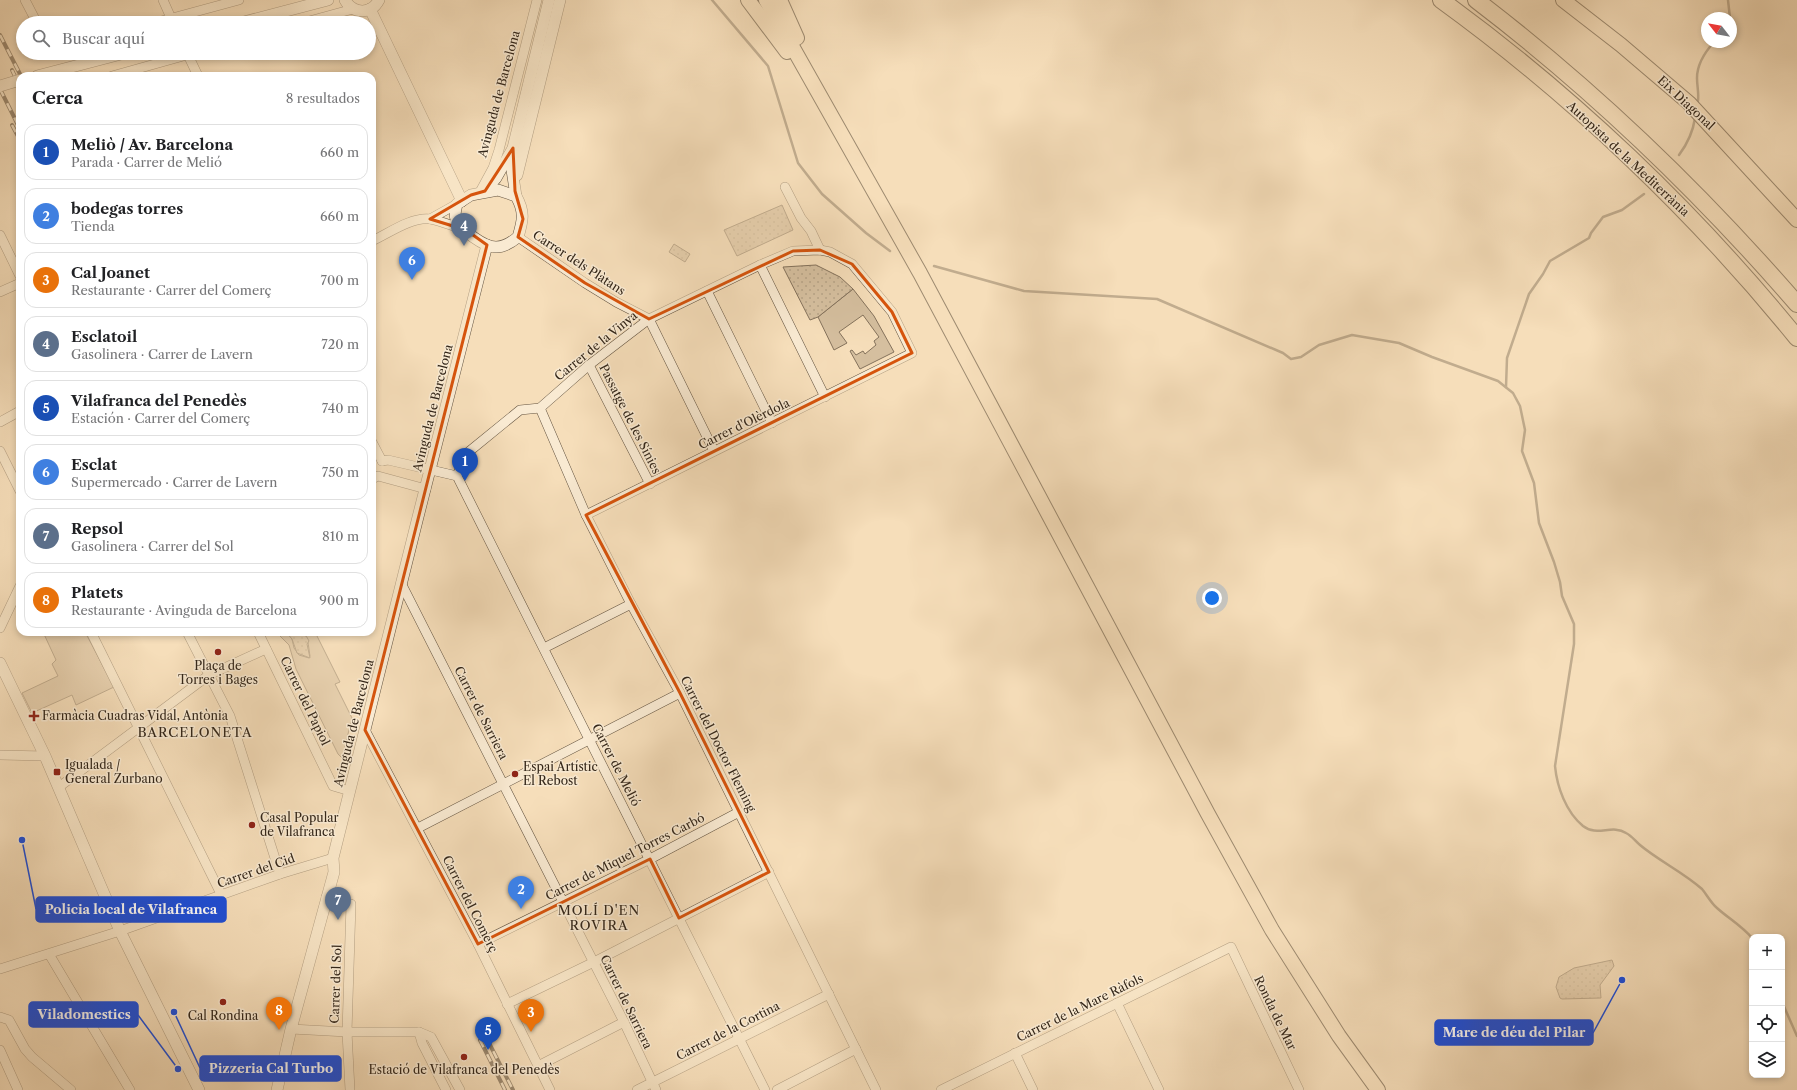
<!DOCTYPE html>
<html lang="es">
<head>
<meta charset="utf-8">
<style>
  :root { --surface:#fff; --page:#f2f2f2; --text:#202124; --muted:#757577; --line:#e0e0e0; --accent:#8f2418 }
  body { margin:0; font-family:"Libre Caslon Text",serif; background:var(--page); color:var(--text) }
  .controls { position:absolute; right:12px; bottom:12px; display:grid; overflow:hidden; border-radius:8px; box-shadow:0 2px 6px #0003 }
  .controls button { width:36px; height:36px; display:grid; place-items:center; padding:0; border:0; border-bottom:1px solid var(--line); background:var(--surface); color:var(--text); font:20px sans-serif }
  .compass { position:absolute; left:1701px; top:12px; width:36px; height:36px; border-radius:50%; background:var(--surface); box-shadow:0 2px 6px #0003; rotate:301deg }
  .you { position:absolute; left:1212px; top:598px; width:14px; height:14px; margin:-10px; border:3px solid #fff; border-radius:50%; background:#1a73e8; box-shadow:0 0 0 6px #1a73e833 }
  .badge { display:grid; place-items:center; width:26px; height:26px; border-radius:50%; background:var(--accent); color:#fff; font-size:13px; font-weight:700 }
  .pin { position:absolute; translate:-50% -33px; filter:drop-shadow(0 1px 2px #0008) }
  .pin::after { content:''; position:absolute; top:21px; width:14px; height:12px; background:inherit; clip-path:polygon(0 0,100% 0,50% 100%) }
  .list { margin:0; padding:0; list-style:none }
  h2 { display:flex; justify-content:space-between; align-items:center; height:52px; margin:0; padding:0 16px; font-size:17px }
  h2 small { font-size:13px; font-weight:400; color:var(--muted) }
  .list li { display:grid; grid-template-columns:26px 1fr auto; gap:12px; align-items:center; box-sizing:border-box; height:56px; margin:0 8px 8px; padding:0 8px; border:1px solid var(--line); border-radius:12px }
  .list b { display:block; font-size:15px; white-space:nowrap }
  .list p { margin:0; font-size:13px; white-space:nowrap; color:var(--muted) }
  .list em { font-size:13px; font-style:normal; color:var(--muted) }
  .icon { flex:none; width:22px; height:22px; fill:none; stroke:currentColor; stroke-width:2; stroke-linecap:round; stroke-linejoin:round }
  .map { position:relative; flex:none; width:1797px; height:1090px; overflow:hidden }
  .search { position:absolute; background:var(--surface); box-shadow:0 2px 6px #0003; left:16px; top:16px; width:360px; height:44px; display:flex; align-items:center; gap:10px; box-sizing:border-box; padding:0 14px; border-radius:22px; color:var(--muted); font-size:15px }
  .panel { position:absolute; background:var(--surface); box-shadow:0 2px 6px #0003; left:16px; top:72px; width:360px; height:564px; border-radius:12px }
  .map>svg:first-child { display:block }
  .grass { fill:#d5bf9f; stroke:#84725c }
  .park { fill:url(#park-dots); stroke:#84725c }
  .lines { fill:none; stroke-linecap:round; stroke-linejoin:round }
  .stream { stroke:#806f59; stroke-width:2.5 }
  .minor-casing { stroke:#645441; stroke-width:10 }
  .tertiary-casing { stroke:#645441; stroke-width:12 }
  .trunk-casing { stroke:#332619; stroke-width:16 }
  .motorway-casing { stroke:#332619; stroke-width:18 }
  .minor { stroke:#f9ead2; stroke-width:9 }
  .tertiary { stroke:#f9ead2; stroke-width:11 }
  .trunk { stroke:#f6deba; stroke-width:14 }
  .motorway { stroke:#f6deba; stroke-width:16 }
  .rail-casing { stroke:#332619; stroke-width:4 }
  .rail { stroke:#f9ead2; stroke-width:2.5; stroke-dasharray:8; stroke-linecap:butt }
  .tertiary-bridge-casing { stroke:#645441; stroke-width:12; stroke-linecap:butt }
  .tertiary-bridge { stroke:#f9ead2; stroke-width:11 }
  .marked { fill:none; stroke:#d6540d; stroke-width:3; stroke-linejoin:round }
  .poi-dot { fill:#8f2418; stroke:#f9ead2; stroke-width:1.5 }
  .labels { text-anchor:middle; stroke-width:3; stroke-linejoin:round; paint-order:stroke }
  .street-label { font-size:12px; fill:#332619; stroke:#f9ead2 }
  .poi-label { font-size:12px; fill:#332619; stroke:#f9ead2; text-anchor:start }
  .neighbourhood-label { font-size:13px; letter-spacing:1px; fill:#332619; stroke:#f9ead2 }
  .leader { fill:none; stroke:#1d4ed8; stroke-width:1.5 }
  .callout-dot { fill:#1d4ed8; stroke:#f9ead2; stroke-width:1.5 }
  .callout { fill:#1d4ed8; stroke:#1d4ed8; stroke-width:1.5 }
  .callout-label { font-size:13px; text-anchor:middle; font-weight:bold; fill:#fff }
</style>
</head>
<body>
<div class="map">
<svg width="1797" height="1090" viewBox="0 0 1797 1090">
  <defs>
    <pattern id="park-dots" width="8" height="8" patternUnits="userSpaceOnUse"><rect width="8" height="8" fill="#d5bf9f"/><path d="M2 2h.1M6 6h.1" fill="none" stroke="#b7a488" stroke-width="1.8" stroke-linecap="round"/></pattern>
  </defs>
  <rect width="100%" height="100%" fill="#f6deba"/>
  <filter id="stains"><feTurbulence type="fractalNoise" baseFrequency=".005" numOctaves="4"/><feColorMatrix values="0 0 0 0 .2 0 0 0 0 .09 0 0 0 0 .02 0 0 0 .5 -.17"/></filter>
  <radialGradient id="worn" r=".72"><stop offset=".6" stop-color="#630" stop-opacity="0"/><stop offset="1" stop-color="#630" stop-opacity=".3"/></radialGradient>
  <g class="grass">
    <polygon points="853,289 874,316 894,352 860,369 850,351 852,350 856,355 863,351 865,354 876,345 874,341 879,337 863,315 839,332 847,343 834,350 818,317"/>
    <polygon points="43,632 85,632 114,687 76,705 72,695 32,713 22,693 58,676 52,664 56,660"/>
    <path d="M 276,632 L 286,632 L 292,639 L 294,648 L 299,655 L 309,658 L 310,656 C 309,651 308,638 306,636 C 304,634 301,634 300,632 L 315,632 L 340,682 L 335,684 L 352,718 L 342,758 L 338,754 L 296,669 L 289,645 Z"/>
  </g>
  <g class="park">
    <polygon points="782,205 793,230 737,256 724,230"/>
    <polygon points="674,244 690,254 685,262 669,252"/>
    <polygon points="816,265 840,277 853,289 818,317 810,320 783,267"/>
    <path d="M 286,632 C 295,632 305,631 309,641 L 307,644 L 310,658 L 297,653 L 292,639 Z"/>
    <polygon points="1612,960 1614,966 1600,985 1601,998 1562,999 1560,998 1556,987 1559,977 1574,968"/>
  </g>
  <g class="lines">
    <g class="stream">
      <polyline points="712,0 768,66 798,163 822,194 866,233 890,251"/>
      <polyline points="1728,0 1730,18"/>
      <path d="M 1698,101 C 1699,93 1697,86 1697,78 C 1697,64 1705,52 1714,42"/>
      <path d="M 1679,155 C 1688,143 1693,132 1695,118"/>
      <path d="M 934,266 L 1024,291 L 1157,299 L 1283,353 L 1291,359 L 1301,357 L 1319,345 L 1352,335 L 1399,343 L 1432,357 L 1498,381 L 1513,393 L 1520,406 L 1525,430 L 1522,451 L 1534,483 L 1539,523 L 1554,562 L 1560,582 L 1562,596 L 1574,624 L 1574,644 L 1555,766 C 1557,787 1566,812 1583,826 C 1597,837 1612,824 1626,833 C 1632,836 1635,841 1640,845 C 1659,861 1683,872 1702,889 C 1707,895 1711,903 1717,908 C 1728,918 1742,926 1752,938"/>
      <polyline points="1506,387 1507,358 1529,294 1543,274 1550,261 1589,238 1591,233 1603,217 1622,210 1644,194"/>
      <polyline points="1782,1002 1797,1036"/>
    </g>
    <g class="minor-casing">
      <g id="minor">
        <polyline points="25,0 37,23"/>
        <polyline points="163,0 171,18"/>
        <polyline points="154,23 239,0"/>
        <polyline points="302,23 353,9"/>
        <polyline points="188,55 198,76"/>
        <polyline points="112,76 194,53"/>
        <polyline points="785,187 801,218 811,231 820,250"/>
        <polyline points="480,192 493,168 499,150 537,0"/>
        <polyline points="430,219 457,204"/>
        <polyline points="0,235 20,276"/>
        <polyline points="518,237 585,283 616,302 649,319 714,451"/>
        <path d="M 372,241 C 389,233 411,217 430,219 C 442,221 454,227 466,230"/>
        <polyline points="760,265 825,397"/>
        <polyline points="707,291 772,423"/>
        <polyline points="0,292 20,283"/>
        <polyline points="589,365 650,484"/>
        <polyline points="540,408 586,515 631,604 680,693 876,1090"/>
        <polyline points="0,422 20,411"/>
        <polyline points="372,442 382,461"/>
        <polyline points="0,451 20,491"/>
        <polyline points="382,461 388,460 457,476 765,1090"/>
        <polyline points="457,476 466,454 520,410 540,408 589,365 649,319 760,265 793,251 820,250 830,252 852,264 892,312 912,353 586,515"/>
        <polyline points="372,479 378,476 426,489"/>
        <polyline points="401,583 624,1022 656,1090"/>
        <polyline points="0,628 20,586"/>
        <polyline points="91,632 222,896"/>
        <polyline points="187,632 230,716 280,874"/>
        <polyline points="258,632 333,786 350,791"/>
        <polyline points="544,648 631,604"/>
        <polyline points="365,730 478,944 550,1090"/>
        <polyline points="0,755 45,756"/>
        <polyline points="59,787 209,675 266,649"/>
        <polyline points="418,828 680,693"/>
        <polyline points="326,897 351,904 347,1032 350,1090"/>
        <polyline points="478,944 650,859 739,812"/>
        <polyline points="49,954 130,1090"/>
        <polyline points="0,969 120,931 280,874 333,858"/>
        <polyline points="1117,1003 1159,1090"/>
        <polyline points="507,1004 594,962 769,872"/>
        <polyline points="0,1017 9,1020 25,1049 32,1057 71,1090"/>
        <polyline points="291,1029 347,1032 419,1032 431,1037 460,1090"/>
        <polyline points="419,1032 422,1043 446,1090"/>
        <polyline points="0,1050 18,1090"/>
        <polyline points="1015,1053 1033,1090"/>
        <polyline points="538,1066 624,1022"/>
        <polyline points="637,1090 829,994"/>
        <polyline points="777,1090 856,1049"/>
        <polyline points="941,1090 1231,947 1299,1090"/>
      </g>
    </g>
    <g class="tertiary-casing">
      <g id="tertiary">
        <path d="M 345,0 C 353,14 371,15 379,0"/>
        <polyline points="370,9 462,201"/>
        <polyline points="240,23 328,0"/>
        <polyline points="37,76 125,53"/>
        <polyline points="517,175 560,0"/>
        <path d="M 498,190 L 516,196 C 525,212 523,220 518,237 C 512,242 504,247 496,247 C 484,247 461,230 456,219 C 454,214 456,209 457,204 L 471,195 Z"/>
        <polyline points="485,191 496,178 512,150"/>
        <polyline points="516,196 512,170 513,148 549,0"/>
        <polyline points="0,663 45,756 120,931 199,1090"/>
        <polyline points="277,1090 291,1029 334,872 333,858 418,517 487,245"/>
      </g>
    </g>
    <g class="trunk-casing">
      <g id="trunk">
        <polyline points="748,0 787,52"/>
        <polyline points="766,0 920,273 1208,814 1272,930 1339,1036 1378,1090"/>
        <polyline points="780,0 797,38"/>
        <polyline points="1563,0 1621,45 1689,103 1797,220"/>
      </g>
    </g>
    <g class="motorway-casing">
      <g id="motorway">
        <path d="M 1441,0 C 1572,95 1695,212 1797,338"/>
        <path d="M 1476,0 C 1594,90 1700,192 1797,304"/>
      </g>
    </g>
    <use href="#minor" class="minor"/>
    <use href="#tertiary" class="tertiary"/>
    <use href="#trunk" class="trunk"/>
    <use href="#motorway" class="motorway"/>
    <g class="rail-casing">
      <g id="rail">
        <polyline points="0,35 21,76"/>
        <polyline points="12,70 20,87"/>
        <polyline points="0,89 20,129"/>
        <polyline points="12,125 20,140"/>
        <polyline points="486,1037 513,1090"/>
        <polyline points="480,1040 505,1090"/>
      </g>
    </g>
    <use href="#rail" class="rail"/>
    <g class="tertiary-bridge-casing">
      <polyline id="tertiary-bridge" points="0,86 20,80"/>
    </g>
    <use href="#tertiary-bridge" class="tertiary-bridge"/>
  </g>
  <path d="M0 0H1797V1090H0ZM 513,148 L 515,191 L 523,219 L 518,237 L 585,283 L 649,319 L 793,251 L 820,250 L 852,264 L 892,312 L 912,353 L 586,515 L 680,693 L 769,872 L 679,918 L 650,859 L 478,944 L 365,730 L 487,245 L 466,230 L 430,219 L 471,195 L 485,191 Z" fill="#f6deba" fill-opacity=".55" fill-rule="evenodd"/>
  <path class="marked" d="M 513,148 L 515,191 L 523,219 L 518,237 L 585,283 L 649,319 L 793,251 L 820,250 L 852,264 L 892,312 L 912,353 L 586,515 L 680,693 L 769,872 L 679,918 L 650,859 L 478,944 L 365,730 L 487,245 L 466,230 L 430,219 L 471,195 L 485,191 Z"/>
  <g class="poi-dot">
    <circle cx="218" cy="652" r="4"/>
    <path d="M32 710h4v4h4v4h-4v4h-4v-4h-4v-4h4z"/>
    <rect x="53" y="768" width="8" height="8" rx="2"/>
    <circle cx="515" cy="774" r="4"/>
    <circle cx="252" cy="825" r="4"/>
    <circle cx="223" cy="1002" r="4"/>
    <circle cx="464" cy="1057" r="4"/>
  </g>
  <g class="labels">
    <g class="street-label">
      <text transform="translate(499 94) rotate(-75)" y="4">Avinguda de Barcelona</text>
      <text transform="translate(1686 103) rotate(43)" y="4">Eix Diagonal</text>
      <text transform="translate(1628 159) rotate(43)" y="4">Autopista de la Mediterrània</text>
      <text transform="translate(579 263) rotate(33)" y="4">Carrer dels Plàtans</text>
      <text transform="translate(596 346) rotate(-39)" y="4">Carrer de la Vinya</text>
      <text transform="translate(433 408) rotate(-76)" y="4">Avinguda de Barcelona</text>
      <text transform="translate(630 419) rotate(63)" y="4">Passatge de les Sínies</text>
      <text transform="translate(744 424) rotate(-26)" y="4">Carrer d'Olèrdola</text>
      <text transform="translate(305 701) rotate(64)" y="4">Carrer del Papiol</text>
      <text transform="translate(481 713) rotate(63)" y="4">Carrer de Sarriera</text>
      <text transform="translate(354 723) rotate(-76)" y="4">Avinguda de Barcelona</text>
      <text transform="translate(718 744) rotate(63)" y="4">Carrer del Doctor Fleming</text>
      <text transform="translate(616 765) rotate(63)" y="4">Carrer de Melió</text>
      <text transform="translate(625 857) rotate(-27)" y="4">Carrer de Miquel Torres Carbó</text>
      <text transform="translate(256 871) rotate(-19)" y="4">Carrer del Cid</text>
      <text transform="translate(470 904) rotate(63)" y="4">Carrer del Comerç</text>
      <text transform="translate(336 984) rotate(-88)" y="4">Carrer del Sol</text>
      <text transform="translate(626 1002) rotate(64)" y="4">Carrer de Sarriera</text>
      <text transform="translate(1080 1008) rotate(-26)" y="4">Carrer de la Mare Ràfols</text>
      <text transform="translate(1275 1013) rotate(64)" y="4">Ronda de Mar</text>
      <text transform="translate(728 1031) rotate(-27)" y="4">Carrer de la Cortina</text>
    </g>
    <g class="poi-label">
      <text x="218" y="670" text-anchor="middle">Plaça de<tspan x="218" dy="14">Torres i Bages</tspan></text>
      <text x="42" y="720">Farmàcia Cuadras Vidal, Antònia</text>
      <text x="65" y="769">Igualada /<tspan x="65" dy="14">General Zurbano</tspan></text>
      <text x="523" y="771">Espai Artístic<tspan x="523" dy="14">El Rebost</tspan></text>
      <text x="260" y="822">Casal Popular<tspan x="260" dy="14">de Vilafranca</tspan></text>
      <text x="223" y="1020" text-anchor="middle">Cal Rondina</text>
      <text x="464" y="1074" text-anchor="middle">Estació de Vilafranca del Penedès</text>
    </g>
    <g class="neighbourhood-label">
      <text x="195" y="737">BARCELONETA</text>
      <text x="599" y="915">MOLÍ D'EN<tspan x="599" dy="15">ROVIRA</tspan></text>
    </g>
  </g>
  <path class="leader" d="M22 840L36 909M178 1069L138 1015M1622 980L1593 1033M174 1012L200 1068"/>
  <g class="callout-dot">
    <circle cx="22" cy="840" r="4"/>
    <circle cx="178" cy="1069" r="4"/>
    <circle cx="1622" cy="980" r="4"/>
    <circle cx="174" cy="1012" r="4"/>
  </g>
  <g class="callout">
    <rect x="36" y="897" width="190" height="25" rx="4"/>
    <rect x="29" y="1002" width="109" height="25" rx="4"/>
    <rect x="1435" y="1020" width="158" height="25" rx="4"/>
    <rect x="200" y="1056" width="141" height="25" rx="4"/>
  </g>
  <g class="callout-label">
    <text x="131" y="914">Policia local de Vilafranca</text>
    <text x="84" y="1019">Viladomestics</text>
    <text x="1514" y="1037">Mare de déu del Pilar</text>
    <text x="271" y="1073">Pizzeria Cal Turbo</text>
  </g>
  <rect width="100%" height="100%" filter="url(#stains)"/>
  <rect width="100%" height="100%" fill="url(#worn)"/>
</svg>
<div class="controls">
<button>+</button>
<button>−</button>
<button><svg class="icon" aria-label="locate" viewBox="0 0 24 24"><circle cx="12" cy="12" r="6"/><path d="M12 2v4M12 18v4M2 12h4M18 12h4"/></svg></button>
<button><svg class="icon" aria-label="layers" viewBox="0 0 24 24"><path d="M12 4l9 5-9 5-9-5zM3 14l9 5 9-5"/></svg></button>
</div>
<svg class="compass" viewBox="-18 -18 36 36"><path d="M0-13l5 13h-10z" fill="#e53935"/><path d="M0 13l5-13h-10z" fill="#757577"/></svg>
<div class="you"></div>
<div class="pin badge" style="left:465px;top:481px;background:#1a4fb4">1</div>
<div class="pin badge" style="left:521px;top:909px;background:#3f7fe0">2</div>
<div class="pin badge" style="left:531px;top:1032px;background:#e8710a">3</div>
<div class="pin badge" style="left:464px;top:246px;background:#5c6f8a">4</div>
<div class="pin badge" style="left:488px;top:1050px;background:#1a4fb4">5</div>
<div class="pin badge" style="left:412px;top:280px;background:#3f7fe0">6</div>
<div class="pin badge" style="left:338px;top:920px;background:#5c6f8a">7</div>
<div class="pin badge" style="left:279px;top:1030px;background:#e8710a">8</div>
<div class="search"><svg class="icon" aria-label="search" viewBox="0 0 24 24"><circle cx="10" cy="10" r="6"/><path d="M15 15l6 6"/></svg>Buscar aquí</div>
<section class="panel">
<h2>Cerca<small>8 resultados</small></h2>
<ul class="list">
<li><span class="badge" style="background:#1a4fb4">1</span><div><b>Meliò / Av. Barcelona</b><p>Parada · Carrer de Melió</p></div><em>660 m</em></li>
<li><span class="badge" style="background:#3f7fe0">2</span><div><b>bodegas torres</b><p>Tienda</p></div><em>660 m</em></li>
<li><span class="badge" style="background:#e8710a">3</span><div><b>Cal Joanet</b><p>Restaurante · Carrer del Comerç</p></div><em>700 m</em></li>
<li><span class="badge" style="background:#5c6f8a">4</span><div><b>Esclatoil</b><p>Gasolinera · Carrer de Lavern</p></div><em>720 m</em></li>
<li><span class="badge" style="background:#1a4fb4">5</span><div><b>Vilafranca del Penedès</b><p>Estación · Carrer del Comerç</p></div><em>740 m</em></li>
<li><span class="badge" style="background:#3f7fe0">6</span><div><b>Esclat</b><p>Supermercado · Carrer de Lavern</p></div><em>750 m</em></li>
<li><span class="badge" style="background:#5c6f8a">7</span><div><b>Repsol</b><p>Gasolinera · Carrer del Sol</p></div><em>810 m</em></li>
<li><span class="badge" style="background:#e8710a">8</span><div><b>Platets</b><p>Restaurante · Avinguda de Barcelona</p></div><em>900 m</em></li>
</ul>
</section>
</div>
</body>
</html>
